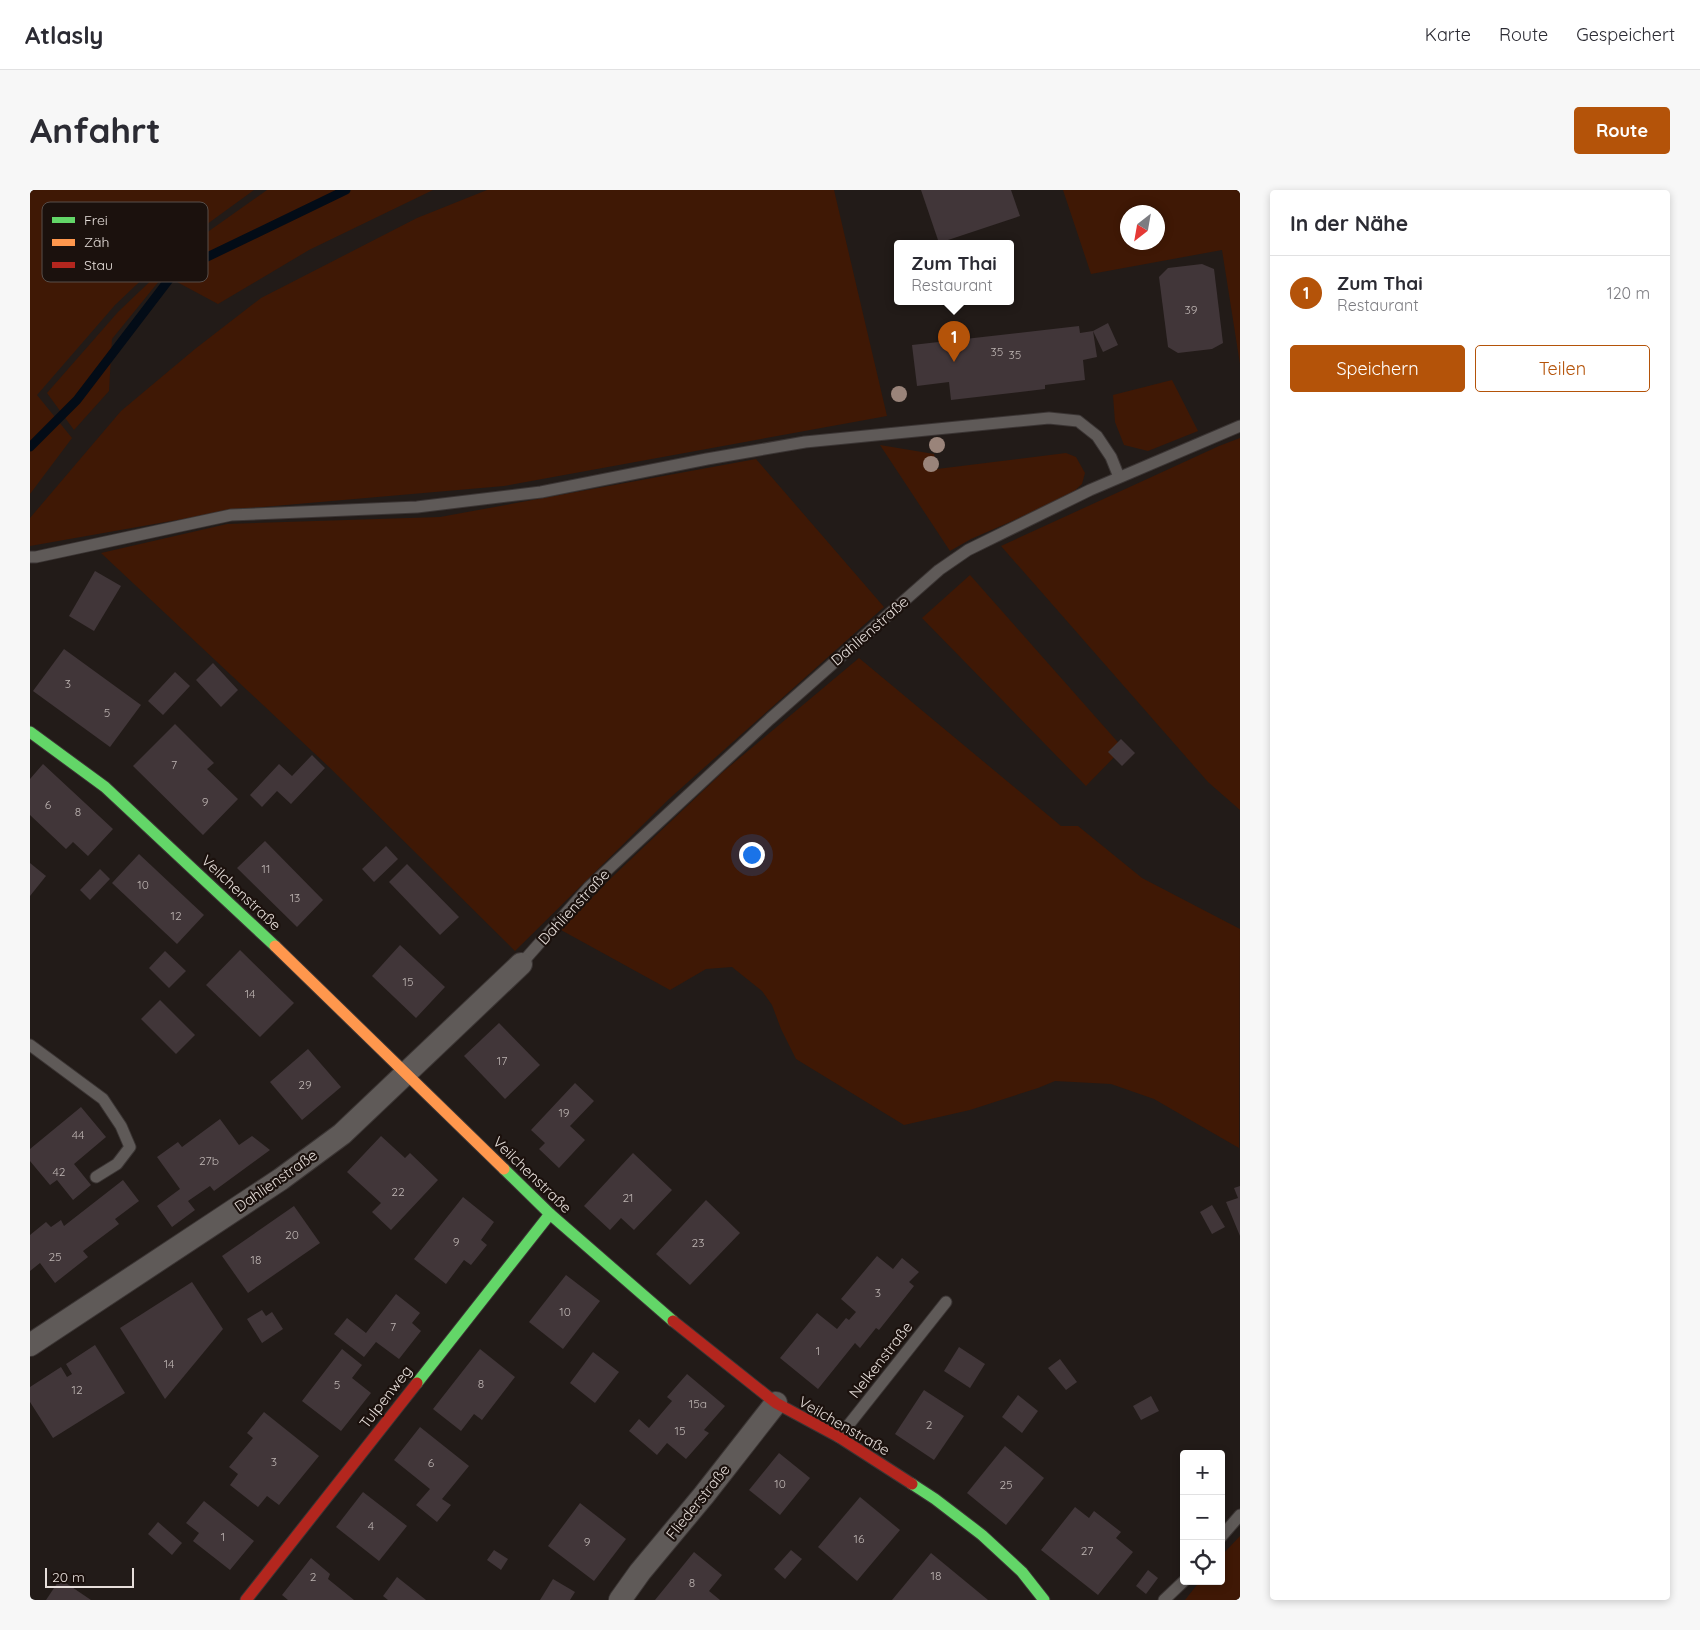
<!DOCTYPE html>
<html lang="de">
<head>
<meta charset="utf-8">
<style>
  :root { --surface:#fff; --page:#f7f7f7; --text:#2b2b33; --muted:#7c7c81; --line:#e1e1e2; --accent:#b45309 }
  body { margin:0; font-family:Quicksand,sans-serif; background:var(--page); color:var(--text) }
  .controls { position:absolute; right:15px; bottom:15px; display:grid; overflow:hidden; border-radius:5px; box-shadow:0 2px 8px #0003 }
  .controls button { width:45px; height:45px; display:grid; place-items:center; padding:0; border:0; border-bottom:1px solid var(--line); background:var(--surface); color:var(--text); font:25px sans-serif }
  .compass { position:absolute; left:1090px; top:15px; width:45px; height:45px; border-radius:50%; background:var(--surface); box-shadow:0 2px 8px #0003; rotate:211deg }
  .scale { position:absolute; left:15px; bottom:12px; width:89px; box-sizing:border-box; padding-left:5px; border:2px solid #e6deda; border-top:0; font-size:14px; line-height:18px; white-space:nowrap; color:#e6deda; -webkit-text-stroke:4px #1b110d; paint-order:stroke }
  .you { position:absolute; left:721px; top:664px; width:18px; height:18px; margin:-12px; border:4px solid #fff; border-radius:50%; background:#1a73e8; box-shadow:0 0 0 8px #1a73e833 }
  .badge { display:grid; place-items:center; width:32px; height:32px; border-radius:50%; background:var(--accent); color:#fff; font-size:16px; font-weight:700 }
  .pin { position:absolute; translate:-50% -41px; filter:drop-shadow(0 1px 2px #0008) }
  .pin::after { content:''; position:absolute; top:26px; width:18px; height:15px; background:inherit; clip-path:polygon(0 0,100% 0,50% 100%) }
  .popup { position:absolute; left:864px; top:50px; width:120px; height:65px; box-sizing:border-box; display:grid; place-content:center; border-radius:5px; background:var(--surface); filter:drop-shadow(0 1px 4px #0005); font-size:16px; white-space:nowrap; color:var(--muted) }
  .popup b { font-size:19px; color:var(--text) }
  .popup::after { content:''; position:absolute; left:50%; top:100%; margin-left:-10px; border:10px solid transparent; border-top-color:var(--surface) }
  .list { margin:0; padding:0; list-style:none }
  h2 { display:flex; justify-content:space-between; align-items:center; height:65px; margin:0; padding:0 20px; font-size:21px }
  h2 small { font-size:16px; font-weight:400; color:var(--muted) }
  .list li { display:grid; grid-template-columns:32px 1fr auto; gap:15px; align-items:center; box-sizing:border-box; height:75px; padding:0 20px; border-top:1px solid var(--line) }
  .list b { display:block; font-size:19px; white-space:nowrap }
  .list p { margin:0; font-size:16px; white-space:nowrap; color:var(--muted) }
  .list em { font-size:16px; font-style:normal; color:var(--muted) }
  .actions { display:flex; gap:10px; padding:15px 20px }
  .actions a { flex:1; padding:11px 0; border:1px solid var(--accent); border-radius:5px; text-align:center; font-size:18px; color:var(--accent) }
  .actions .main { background:var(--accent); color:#fff }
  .icon { flex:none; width:28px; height:28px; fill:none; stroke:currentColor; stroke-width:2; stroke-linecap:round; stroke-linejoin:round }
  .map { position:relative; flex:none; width:1210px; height:1410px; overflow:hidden; border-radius:5px }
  header { display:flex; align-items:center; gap:30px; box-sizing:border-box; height:70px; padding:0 25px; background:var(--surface); border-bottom:1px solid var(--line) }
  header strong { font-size:24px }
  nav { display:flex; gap:28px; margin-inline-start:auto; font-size:18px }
  .intro { display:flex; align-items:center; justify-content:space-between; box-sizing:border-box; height:120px; padding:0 30px }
  h1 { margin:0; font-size:35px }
  .button { padding:12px 22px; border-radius:5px; background:var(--accent); color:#fff; font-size:18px; font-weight:700 }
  main { display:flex; gap:30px; padding:0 30px }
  aside { flex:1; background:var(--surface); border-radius:5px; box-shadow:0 2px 8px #0003 }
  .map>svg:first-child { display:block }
  .green { fill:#3f1805; fill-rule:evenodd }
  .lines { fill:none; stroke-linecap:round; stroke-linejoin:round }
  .stream { stroke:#030c17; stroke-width:9 }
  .building { fill:#413639 }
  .lane-casing { stroke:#3b3534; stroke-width:13 }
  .street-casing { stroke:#3b3534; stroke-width:24 }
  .fast-casing { stroke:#3b3534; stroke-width:13 }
  .slow-casing { stroke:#3b3534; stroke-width:13 }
  .jam-casing { stroke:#3b3534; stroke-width:13 }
  .lane { stroke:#5f5a58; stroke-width:11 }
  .street { stroke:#5f5a58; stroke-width:22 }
  .fast { stroke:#63d668; stroke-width:11 }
  .slow { stroke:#ff974d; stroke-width:11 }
  .jam { stroke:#b3261e; stroke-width:11 }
  .tree { fill:#9a847a }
  .labels { text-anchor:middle; stroke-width:4.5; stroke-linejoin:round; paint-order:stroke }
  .number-label { font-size:12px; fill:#bdb4b2 }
  .street-label { font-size:15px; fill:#e6deda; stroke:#1b110d }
  .key { fill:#1b110d; stroke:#584e4a; stroke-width:1 }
  .key-label { font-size:14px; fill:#e6deda }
</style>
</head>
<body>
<header>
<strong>Atlasly</strong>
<nav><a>Karte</a><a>Route</a><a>Gespeichert</a></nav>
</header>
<div class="intro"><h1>Anfahrt</h1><a class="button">Route</a></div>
<main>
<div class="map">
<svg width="1210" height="1410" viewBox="0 0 1210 1410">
  <rect width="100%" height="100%" fill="#221b18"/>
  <g class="green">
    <polygon points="0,0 224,0 147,56 85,115 7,205 42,248 0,304"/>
    <polygon points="237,0 403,0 279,60 188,114 134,85 82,149 79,201 44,240 17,203 88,122 155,58"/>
    <polygon points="457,0 804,0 857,226 474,296 209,319 0,356 0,328 91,221 165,159 231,108 387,28"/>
    <path d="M 1033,0 L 1210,0 L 1210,174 L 1192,60 L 1061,84 ZM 1098,22 L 1128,22 L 1128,52 L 1098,52 Z"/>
    <polygon points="1142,190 1168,241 1118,261 1094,255 1085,232 1083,205"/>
    <polygon points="1210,248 1210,620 1178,592 971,356 1189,256"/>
    <polygon points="850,255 904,264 907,279 1036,263 1046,267 1055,283 1052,294 1039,306 941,349 920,361"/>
    <polygon points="726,269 854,417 639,609 485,761 299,577 71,363 197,334 410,327"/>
    <polygon points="940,385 1093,558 1056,596 892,428"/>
    <polygon points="829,468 1031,636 1048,636 1112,688 1210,739 1209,958 1124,909 1081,894 1025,891 1008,898 940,920 874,935 766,869 751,839 742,815 732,801 702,777 676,779 640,800 531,740 579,690 694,581"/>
    <polygon points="1210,1346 1210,1410 1155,1410 1170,1391 1191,1391 1191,1366"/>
  </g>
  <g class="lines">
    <polyline class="stream" points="0,257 47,210 144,83 316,0"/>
  </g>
  <g class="building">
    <polygon points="891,0 981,0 990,26 909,53"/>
    <polygon points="1172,74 1184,79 1193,153 1182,159 1148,163 1138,157 1129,87 1138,78"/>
    <polygon points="1078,133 1088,155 1073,162 1063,141 1067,167 1053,170 1055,190 1015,195 1015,199 921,210 919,192 887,196 882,155 1049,136 1050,143 1063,141"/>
    <polygon points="65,381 91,396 64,441 39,426"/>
    <polygon points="34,459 111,515 80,557 3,501"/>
    <polygon points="183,473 208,500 191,517 166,490"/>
    <polygon points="145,482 160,496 133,525 118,511"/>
    <polygon points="145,534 184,573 177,579 208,609 173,645 103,576"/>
    <polygon points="1091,549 1105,563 1092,576 1078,562"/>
    <polygon points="282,565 295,578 261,614 247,601 232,617 220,605 249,574 262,586"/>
    <polygon points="13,574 83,639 58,666 43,652 36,659 0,625 0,589"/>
    <polygon points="235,651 293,710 267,737 207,678"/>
    <polygon points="356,656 368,669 344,692 332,679"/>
    <polygon points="109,664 174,725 147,754 82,693"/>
    <polygon points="0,673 16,686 0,706"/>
    <polygon points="377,674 429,727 410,745 359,692"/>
    <polygon points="70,679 80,689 60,710 50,700"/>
    <polygon points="370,755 415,797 386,828 342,786"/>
    <polygon points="210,760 264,813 230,847 176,795"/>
    <polygon points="135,761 156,781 139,798 119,778"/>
    <polygon points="130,810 165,845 146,864 111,829"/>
    <polygon points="469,833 510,875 475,909 434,866"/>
    <polygon points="278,859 311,897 272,930 240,892"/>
    <polygon points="545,893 564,911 540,936 555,950 529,978 509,959 515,953 501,940"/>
    <polygon points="51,917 76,947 44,974 61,995 43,1010 27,990 20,995 0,971 0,959"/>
    <polygon points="190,929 209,955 222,946 240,960 184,1001 180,996 158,1011 165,1020 142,1037 127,1016 150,999 127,967 148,952 152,957"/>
    <polygon points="351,946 375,968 380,963 408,990 361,1040 342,1022 351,1013 317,982"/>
    <polygon points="603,963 642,1000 604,1040 591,1028 580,1040 554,1016"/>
    <polygon points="93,990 109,1011 85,1029 89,1034 53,1061 58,1067 25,1093 10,1073 0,1081 0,1045 16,1032 21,1037 31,1030 34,1036"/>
    <polygon points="1210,996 1210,1046 1196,1012 1208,1008 1204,998"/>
    <polygon points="433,1007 464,1032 451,1050 457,1055 441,1075 434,1070 416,1094 384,1069"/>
    <polygon points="676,1010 710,1043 660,1095 626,1064"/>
    <polygon points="1182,1015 1195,1037 1182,1044 1170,1022"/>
    <polygon points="264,1016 290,1053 218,1103 192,1066"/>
    <polygon points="847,1066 863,1079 872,1068 889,1082 879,1092 884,1096 849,1140 846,1138 830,1158 825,1153 788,1199 750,1168 787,1123 807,1139 816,1128 819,1130 826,1122 811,1109"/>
    <polygon points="536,1085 570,1111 533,1159 499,1132"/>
    <polygon points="162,1092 193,1139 135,1209 90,1138"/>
    <polygon points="366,1104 390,1123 382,1133 391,1141 369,1169 346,1152 334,1167 304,1144 317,1128 336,1143"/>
    <polygon points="232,1120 236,1126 242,1122 253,1139 232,1153 217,1129"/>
    <polygon points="65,1155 95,1203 23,1248 0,1212 0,1197 31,1177 37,1187 42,1184 36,1174"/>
    <polygon points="929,1157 955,1174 940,1198 914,1181"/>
    <polygon points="312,1159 332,1175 322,1188 341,1203 311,1241 272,1211"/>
    <polygon points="450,1159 485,1187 452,1230 444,1224 431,1241 403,1219"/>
    <polygon points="563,1162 589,1182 565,1213 540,1193"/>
    <polygon points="1030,1169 1047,1192 1036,1200 1018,1178"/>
    <polygon points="657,1184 695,1216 674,1240 679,1243 656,1269 637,1253 627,1265 599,1241 609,1229 619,1238 642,1211 637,1207"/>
    <polygon points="894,1200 934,1226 904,1270 865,1244"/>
    <polygon points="988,1205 1008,1221 992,1243 972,1227"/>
    <polygon points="1121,1206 1129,1221 1111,1230 1103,1216"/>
    <polygon points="234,1222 289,1266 249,1315 237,1306 228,1317 200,1295 208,1284 199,1277 223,1248 217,1243"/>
    <polygon points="390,1237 439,1276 412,1309 421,1315 407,1332 386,1315 400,1299 364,1270"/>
    <polygon points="975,1256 1014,1288 976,1335 937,1303"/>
    <polygon points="749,1263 780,1288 750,1325 719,1300"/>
    <polygon points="333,1302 377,1336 349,1371 306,1337"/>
    <polygon points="830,1307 870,1340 827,1391 788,1357"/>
    <polygon points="174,1311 224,1351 200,1380 163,1351 169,1343 156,1333"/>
    <polygon points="550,1313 596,1349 564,1391 518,1356"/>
    <polygon points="1045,1317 1059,1328 1064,1321 1091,1342 1086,1348 1103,1362 1068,1405 1011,1360"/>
    <polygon points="128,1332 152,1353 142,1365 118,1344"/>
    <polygon points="464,1360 478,1369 471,1380 457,1370"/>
    <polygon points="761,1360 772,1369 755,1389 744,1379"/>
    <polygon points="664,1362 692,1385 679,1401 690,1410 625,1410"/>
    <polygon points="901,1363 958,1410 862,1410"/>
    <polygon points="281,1368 300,1384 298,1389 324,1410 258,1410 252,1405"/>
    <polygon points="1118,1380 1128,1388 1116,1404 1106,1396"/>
    <polygon points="367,1387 396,1410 358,1410 353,1406"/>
    <polygon points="30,1389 61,1410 16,1410"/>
    <polygon points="523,1389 545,1402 540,1410 510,1410"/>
  </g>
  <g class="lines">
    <g class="lane-casing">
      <g id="lane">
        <polyline points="0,367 6,367 201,325 387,317 511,302 677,269 775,252 1019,228 1048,231 1067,246 1081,267 1089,287"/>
        <polyline points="491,774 559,697 740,529 909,380 938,360 1060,300 1210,236"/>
        <polyline points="0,855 73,909 91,936 100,957 87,974 66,987"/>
        <polyline points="809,1247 916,1112"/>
        <polyline points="1191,1347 1210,1325"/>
        <polyline points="1134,1410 1154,1391"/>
      </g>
    </g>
    <g class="street-casing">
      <g id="street">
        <polyline points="0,1155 251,989 312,944 491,774"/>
        <polyline points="590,1410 610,1382 674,1305 746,1213"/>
      </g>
    </g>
    <g class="fast-casing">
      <g id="fast">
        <polyline points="0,542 75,597 245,756"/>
        <polyline points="474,979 520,1024 643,1131"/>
        <polyline points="387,1193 520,1024"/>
        <polyline points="882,1294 905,1309 952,1345 992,1382 1014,1410"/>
      </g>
    </g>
    <g class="slow-casing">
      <polyline id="slow" points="245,756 474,979"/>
    </g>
    <g class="jam-casing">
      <g id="jam">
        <polyline points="643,1131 746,1213 809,1247 882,1294"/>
        <polyline points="216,1410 387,1193"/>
      </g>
    </g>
    <use href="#lane" class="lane"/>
    <use href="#street" class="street"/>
    <use href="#fast" class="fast"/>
    <use href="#slow" class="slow"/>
    <use href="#jam" class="jam"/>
  </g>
  <g class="tree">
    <circle cx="869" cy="204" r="8"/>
    <circle cx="907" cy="255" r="8"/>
    <circle cx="901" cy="274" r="8"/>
  </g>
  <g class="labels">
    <g class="number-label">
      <text x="1161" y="124">39</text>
      <text x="967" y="166">35</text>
      <text x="985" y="169">35</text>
      <text x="38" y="498">3</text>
      <text x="77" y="527">5</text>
      <text x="144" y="579">7</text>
      <text x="175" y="616">9</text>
      <text x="18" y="619">6</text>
      <text x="48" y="626">8</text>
      <text x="236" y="683">11</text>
      <text x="113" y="699">10</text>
      <text x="265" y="712">13</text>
      <text x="146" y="730">12</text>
      <text x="378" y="796">15</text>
      <text x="220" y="808">14</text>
      <text x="472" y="875">17</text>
      <text x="275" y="899">29</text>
      <text x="534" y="927">19</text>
      <text x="48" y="949">44</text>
      <text x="179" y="975">27b</text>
      <text x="29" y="986">42</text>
      <text x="368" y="1006">22</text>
      <text x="598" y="1012">21</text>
      <text x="262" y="1049">20</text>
      <text x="426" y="1056">9</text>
      <text x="668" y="1057">23</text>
      <text x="25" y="1071">25</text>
      <text x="226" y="1074">18</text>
      <text x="848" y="1107">3</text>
      <text x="535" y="1126">10</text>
      <text x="363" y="1141">7</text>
      <text x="788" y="1165">1</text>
      <text x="139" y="1178">14</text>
      <text x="451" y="1198">8</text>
      <text x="307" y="1199">5</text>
      <text x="47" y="1204">12</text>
      <text x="668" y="1218">15a</text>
      <text x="899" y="1239">2</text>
      <text x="650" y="1245">15</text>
      <text x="244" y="1276">3</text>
      <text x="401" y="1277">6</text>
      <text x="750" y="1298">10</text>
      <text x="976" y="1299">25</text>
      <text x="341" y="1340">4</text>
      <text x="193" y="1351">1</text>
      <text x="829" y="1353">16</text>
      <text x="557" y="1356">9</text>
      <text x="1057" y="1365">27</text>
      <text x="906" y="1390">18</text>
      <text x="283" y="1391">2</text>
      <text x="662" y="1397">8</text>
    </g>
    <g class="street-label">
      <text transform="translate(840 441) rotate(-41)" y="5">Dahlienstraße</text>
      <text transform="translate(211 703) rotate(43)" y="5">Veilchenstraße</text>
      <text transform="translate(544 717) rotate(-47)" y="5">Dahlienstraße</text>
      <text transform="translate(502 985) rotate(44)" y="5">Veilchenstraße</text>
      <text transform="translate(246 991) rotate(-35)" y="5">Dahlienstraße</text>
      <text transform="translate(851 1170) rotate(-52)" y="5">Nelkenstraße</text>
      <text transform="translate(356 1207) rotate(-52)" y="5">Tulpenweg</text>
      <text transform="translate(814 1236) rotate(30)" y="5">Veilchenstraße</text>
      <text transform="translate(668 1312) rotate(-51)" y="5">Fliederstraße</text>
    </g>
  </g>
  <rect x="12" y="12" width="166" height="80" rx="8" class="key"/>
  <rect x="22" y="27" width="23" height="6" fill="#63d668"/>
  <rect x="22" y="49" width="23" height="7" fill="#ff974d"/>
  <rect x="22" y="72" width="23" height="6" fill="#b3261e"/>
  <g class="key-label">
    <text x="54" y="35">Frei</text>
    <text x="54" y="57">Zäh</text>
    <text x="54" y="80">Stau</text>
  </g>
</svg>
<div class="controls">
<button>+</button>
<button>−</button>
<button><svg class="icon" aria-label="locate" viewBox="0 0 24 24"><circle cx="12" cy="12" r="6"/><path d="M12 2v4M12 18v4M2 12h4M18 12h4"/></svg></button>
</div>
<svg class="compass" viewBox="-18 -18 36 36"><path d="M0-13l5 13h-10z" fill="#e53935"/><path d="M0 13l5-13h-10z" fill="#7c7c81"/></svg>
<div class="scale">20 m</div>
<div class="you"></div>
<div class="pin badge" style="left:924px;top:172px">1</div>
<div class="popup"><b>Zum Thai</b>Restaurant</div>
</div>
<aside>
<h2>In der Nähe<small></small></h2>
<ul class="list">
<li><span class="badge">1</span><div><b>Zum Thai</b><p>Restaurant</p></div><em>120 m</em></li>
</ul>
<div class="actions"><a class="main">Speichern</a><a>Teilen</a></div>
</aside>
</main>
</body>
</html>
